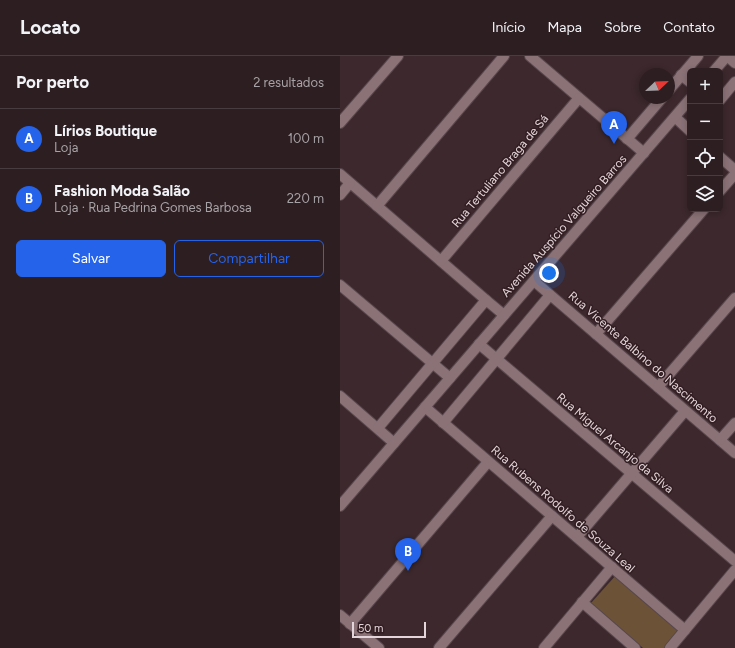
<!DOCTYPE html>
<html lang="pt">
<head>
<meta charset="utf-8">
<style>
  :root { --surface:#2d1e22; --page:#392b2f; --text:#f1f3f6; --muted:#a7a2a5; --line:#483c40; --accent:#2563eb }
  body { margin:0; font-family:Figtree,sans-serif; background:var(--page); color:var(--text) }
  .controls { position:absolute; right:12px; top:12px; display:grid; overflow:hidden; border-radius:6px; box-shadow:0 2px 6px #0003 }
  .controls button { width:36px; height:36px; display:grid; place-items:center; padding:0; border:0; border-bottom:1px solid var(--line); background:var(--surface); color:var(--text); font:20px sans-serif }
  .compass { position:absolute; left:299px; top:12px; width:36px; height:36px; border-radius:50%; background:var(--surface); box-shadow:0 2px 6px #0003; rotate:67deg }
  .scale { position:absolute; left:12px; bottom:10px; width:74px; box-sizing:border-box; padding-left:4px; border:2px solid #e3d5d9; border-top:0; font-size:11px; line-height:14px; white-space:nowrap; color:#e3d5d9; -webkit-text-stroke:3px #321e23; paint-order:stroke }
  .you { position:absolute; left:209px; top:217px; width:14px; height:14px; margin:-10px; border:3px solid #fff; border-radius:50%; background:#1a73e8; box-shadow:0 0 0 6px #1a73e833 }
  .badge { display:grid; place-items:center; width:26px; height:26px; border-radius:50%; background:var(--accent); color:#fff; font-size:13px; font-weight:700 }
  .pin { position:absolute; translate:-50% -33px; filter:drop-shadow(0 1px 2px #0008) }
  .pin::after { content:''; position:absolute; top:21px; width:14px; height:12px; background:inherit; clip-path:polygon(0 0,100% 0,50% 100%) }
  .list { margin:0; padding:0; list-style:none }
  h2 { display:flex; justify-content:space-between; align-items:center; height:52px; margin:0; padding:0 16px; font-size:17px }
  h2 small { font-size:13px; font-weight:400; color:var(--muted) }
  .list li { display:grid; grid-template-columns:26px 1fr auto; gap:12px; align-items:center; box-sizing:border-box; height:60px; padding:0 16px; border-top:1px solid var(--line) }
  .list b { display:block; font-size:15px; white-space:nowrap }
  .list p { margin:0; font-size:13px; white-space:nowrap; color:var(--muted) }
  .list em { font-size:13px; font-style:normal; color:var(--muted) }
  .actions { display:flex; gap:8px; padding:12px 16px }
  .actions a { flex:1; padding:9px 0; border:1px solid var(--accent); border-radius:6px; text-align:center; font-size:14px; color:var(--accent) }
  .actions .main { background:var(--accent); color:#fff }
  .icon { flex:none; width:22px; height:22px; fill:none; stroke:currentColor; stroke-width:2; stroke-linecap:round; stroke-linejoin:round }
  .map { position:relative; flex:none; width:395px; height:592px; overflow:hidden }
  header { display:flex; align-items:center; gap:24px; box-sizing:border-box; height:56px; padding:0 20px; background:var(--surface); border-bottom:1px solid var(--line) }
  header strong { font-size:19px }
  nav { display:flex; gap:22px; margin-inline-start:auto; font-size:14px }
  main { display:flex }
  aside { flex:1; background:var(--surface) }
  .map>svg:first-child { display:block }
  .green { fill:#6c5237 }
  .lines { fill:none; stroke-linecap:round; stroke-linejoin:round }
  .minor-casing { stroke:#58474c; stroke-width:12 }
  .minor { stroke:#8a7277; stroke-width:10 }
  .labels { text-anchor:middle; stroke-width:3; stroke-linejoin:round; paint-order:stroke }
  .street-label { font-size:12px; fill:#e3d5d9; stroke:#321e23 }
</style>
</head>
<body>
<header>
<strong>Locato</strong>
<nav><a>Início</a><a>Mapa</a><a>Sobre</a><a>Contato</a></nav>
</header>
<main>
<aside>
<h2>Por perto<small>2 resultados</small></h2>
<ul class="list">
<li><span class="badge">A</span><div><b>Lírios Boutique</b><p>Loja</p></div><em>100 m</em></li>
<li><span class="badge">B</span><div><b>Fashion Moda Salão</b><p>Loja · Rua Pedrina Gomes Barbosa</p></div><em>220 m</em></li>
</ul>
<div class="actions"><a class="main">Salvar</a><a>Compartilhar</a></div>
</aside>
<div class="map">
<svg width="395" height="592" viewBox="0 0 395 592">
  <rect width="100%" height="100%" fill="#3c282d"/>
  <polygon class="green" points="277,518 341,574 325,592 303,592 251,547"/>
  <g class="lines">
    <g class="minor-casing">
      <g id="minor">
        <polyline points="190,0 304,97"/>
        <polyline points="387,0 395,7"/>
        <polyline points="374,15 387,0"/>
        <polyline points="341,19 350,26"/>
        <polyline points="329,34 358,0"/>
        <polyline points="380,44 395,26"/>
        <polyline points="335,61 350,75"/>
        <polyline points="0,67 58,0"/>
        <polyline points="287,83 322,42"/>
        <polyline points="380,101 395,114"/>
        <polyline points="0,118 146,244"/>
        <polyline points="380,135 395,118"/>
        <polyline points="0,139 10,127"/>
        <polyline points="37,150 164,0"/>
        <polyline points="101,205 239,42"/>
        <polyline points="194,225 395,397"/>
        <polyline points="0,229 110,322"/>
        <polyline points="256,278 364,153"/>
        <polyline points="139,288 395,505"/>
        <polyline points="318,331 395,242"/>
        <polyline points="0,340 54,387"/>
        <polyline points="85,351 345,574"/>
        <polyline points="103,367 210,239"/>
        <polyline points="38,372 146,244 164,259"/>
        <polyline points="380,384 395,367"/>
        <polyline points="0,450 350,43"/>
        <polyline points="237,481 345,355"/>
        <polyline points="242,546 295,592"/>
        <polyline points="0,559 39,592"/>
        <polyline points="10,568 148,406"/>
        <polyline points="99,592 212,460"/>
        <polyline points="204,592 272,511"/>
        <polyline points="330,592 395,514"/>
      </g>
    </g>
    <use href="#minor" class="minor"/>
  </g>
  <g class="labels">
    <g class="street-label">
      <text transform="translate(160 115) rotate(-50)" y="4">Rua Tertuliano Braga de Sá</text>
      <text transform="translate(224 170) rotate(-49)" y="4">Avenida Auspício Valgueiro Barros</text>
      <text transform="translate(303 301) rotate(41)" y="4">Rua Vicente Balbino do Nascimento</text>
      <text transform="translate(275 387) rotate(40)" y="4">Rua Miguel Arcanjo da Silva</text>
      <text transform="translate(223 453) rotate(41)" y="4">Rua Rubens Rodolfo de Souza Leal</text>
    </g>
  </g>
</svg>
<div class="controls">
<button>+</button>
<button>−</button>
<button><svg class="icon" aria-label="locate" viewBox="0 0 24 24"><circle cx="12" cy="12" r="6"/><path d="M12 2v4M12 18v4M2 12h4M18 12h4"/></svg></button>
<button><svg class="icon" aria-label="layers" viewBox="0 0 24 24"><path d="M12 4l9 5-9 5-9-5zM3 14l9 5 9-5"/></svg></button>
</div>
<svg class="compass" viewBox="-18 -18 36 36"><path d="M0-13l5 13h-10z" fill="#e53935"/><path d="M0 13l5-13h-10z" fill="#a7a2a5"/></svg>
<div class="scale">50 m</div>
<div class="you"></div>
<div class="pin badge" style="left:274px;top:88px">A</div>
<div class="pin badge" style="left:68px;top:515px">B</div>
</div>
</main>
</body>
</html>
